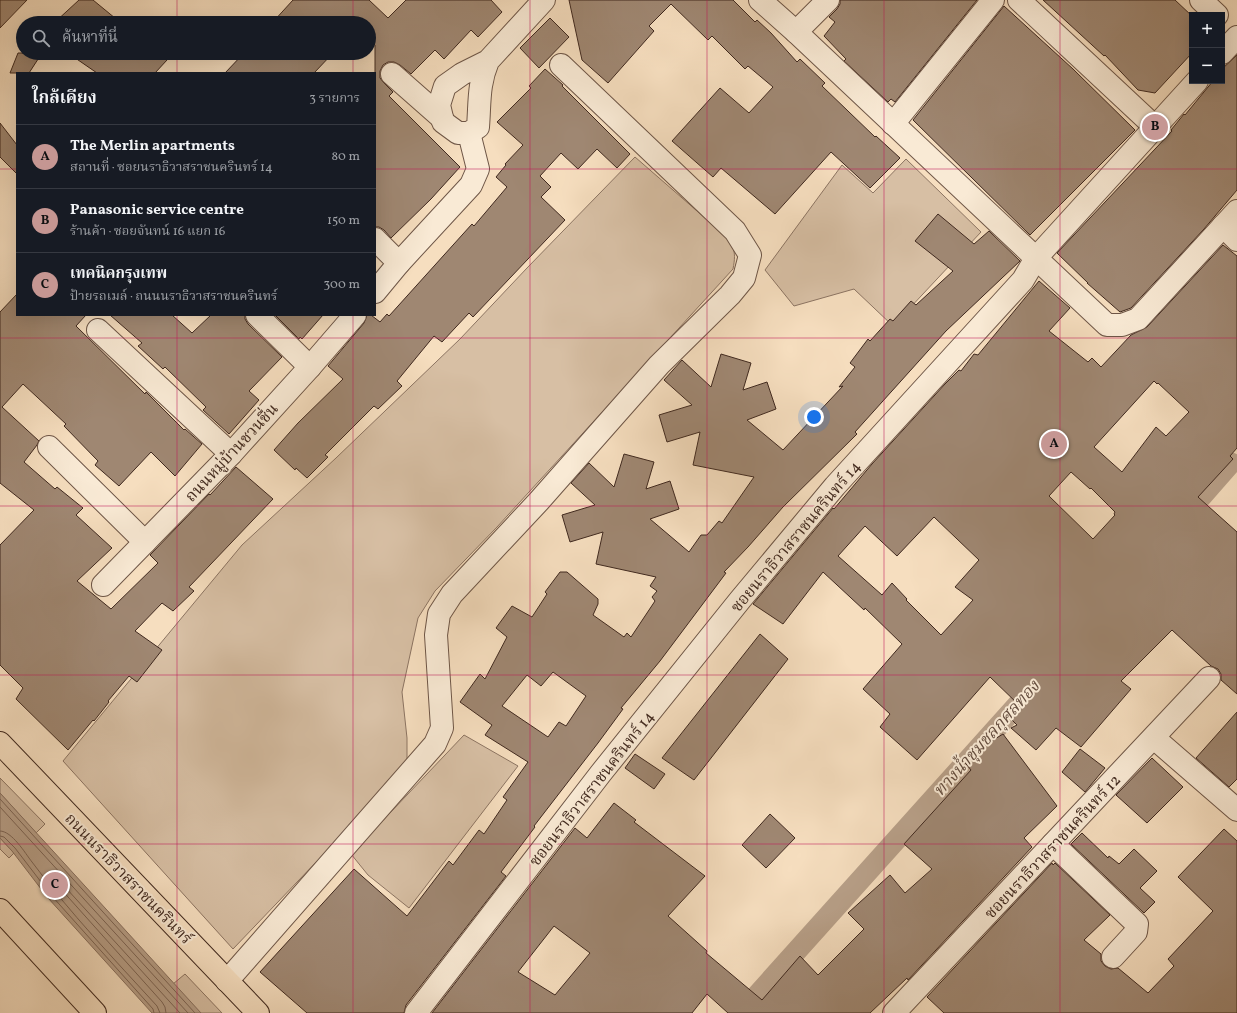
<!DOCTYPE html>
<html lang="th">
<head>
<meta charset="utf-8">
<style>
  :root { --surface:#171b24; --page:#20242c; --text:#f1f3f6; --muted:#9ea1a6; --line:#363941; --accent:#c59692 }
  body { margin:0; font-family:Vollkorn,"Noto Serif Thai",serif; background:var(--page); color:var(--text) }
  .controls { position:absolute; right:12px; top:12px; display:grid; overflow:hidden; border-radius:0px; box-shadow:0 4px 16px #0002 }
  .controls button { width:36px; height:36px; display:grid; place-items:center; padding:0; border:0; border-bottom:1px solid var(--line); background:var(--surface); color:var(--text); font:20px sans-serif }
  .you { position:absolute; left:814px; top:417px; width:14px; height:14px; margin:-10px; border:3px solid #fff; border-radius:50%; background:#1a73e8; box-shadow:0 0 0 6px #1a73e833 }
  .badge { display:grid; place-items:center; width:26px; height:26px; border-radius:50%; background:var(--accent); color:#111; font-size:13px; font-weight:700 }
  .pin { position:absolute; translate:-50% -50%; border:2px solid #fff; box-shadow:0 1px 4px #0006 }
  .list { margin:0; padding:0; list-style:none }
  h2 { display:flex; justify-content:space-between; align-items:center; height:52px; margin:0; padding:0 16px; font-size:17px }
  h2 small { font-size:13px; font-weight:400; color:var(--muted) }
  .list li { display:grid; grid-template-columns:26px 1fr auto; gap:12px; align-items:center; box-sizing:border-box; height:64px; padding:0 16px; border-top:1px solid var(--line) }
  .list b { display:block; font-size:15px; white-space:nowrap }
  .list p { margin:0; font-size:13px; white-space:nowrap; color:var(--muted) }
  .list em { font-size:13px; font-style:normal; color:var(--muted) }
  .icon { flex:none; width:22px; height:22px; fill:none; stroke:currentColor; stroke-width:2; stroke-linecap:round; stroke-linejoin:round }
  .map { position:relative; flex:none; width:1237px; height:1013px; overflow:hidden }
  .search { position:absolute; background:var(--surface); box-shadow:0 4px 16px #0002; left:16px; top:16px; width:360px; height:44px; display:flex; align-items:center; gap:10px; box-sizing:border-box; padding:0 14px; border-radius:22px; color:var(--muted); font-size:15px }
  .panel { position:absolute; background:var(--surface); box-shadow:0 4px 16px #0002; left:16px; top:72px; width:360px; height:244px; border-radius:0px }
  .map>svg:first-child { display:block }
  .green { fill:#d7bfa4; stroke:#8c7462 }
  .water { fill:#b8a089; stroke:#88705f }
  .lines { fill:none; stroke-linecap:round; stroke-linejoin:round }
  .shore { stroke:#7c6454; stroke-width:1 }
  .canal { stroke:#b8a089; stroke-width:21 }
  .building { fill:#9f8772; stroke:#40291f; fill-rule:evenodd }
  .minor-casing { stroke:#6e5647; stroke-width:24 }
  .tertiary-casing { stroke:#6e5647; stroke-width:24 }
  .primary-casing { stroke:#40291f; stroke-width:24 }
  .minor { stroke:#f9ead5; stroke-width:22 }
  .tertiary { stroke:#f9ead5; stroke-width:22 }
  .primary { stroke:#f6debf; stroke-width:22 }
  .grid { fill:none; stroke:#c2185b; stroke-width:1; stroke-opacity:0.55 }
  .labels { text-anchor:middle; stroke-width:4; stroke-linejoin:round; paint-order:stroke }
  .street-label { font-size:16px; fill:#40291f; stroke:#f9ead5 }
  .water-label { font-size:17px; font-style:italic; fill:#644d3f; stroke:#f9ead5 }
</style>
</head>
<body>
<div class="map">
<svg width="1237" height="1013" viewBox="0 0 1237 1013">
  <rect width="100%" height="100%" fill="#f6debf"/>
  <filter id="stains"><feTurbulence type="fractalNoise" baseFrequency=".005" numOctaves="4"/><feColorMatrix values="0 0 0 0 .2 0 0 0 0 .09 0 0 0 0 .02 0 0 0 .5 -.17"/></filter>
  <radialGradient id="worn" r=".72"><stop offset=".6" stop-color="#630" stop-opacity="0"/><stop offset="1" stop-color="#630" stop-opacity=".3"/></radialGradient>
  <g class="green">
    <path d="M 635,157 L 720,231 C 733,245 737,249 733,269 L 497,527 L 435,591 L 418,618 L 402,692 L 407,738 L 407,759 L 385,790 L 233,949 L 63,761 L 242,545 L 336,458 L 460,339 L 527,268 Z"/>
    <polygon points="906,159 981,232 893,326 854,289 794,306 765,270 842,165 873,193"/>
    <polygon points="464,735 518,766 409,908 368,875 351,854"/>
    <polygon points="0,778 45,824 36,833 0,793"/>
    <polygon points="0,838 14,853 9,858 0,849"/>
    <polygon points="185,974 222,1013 200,1013 173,984"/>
  </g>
  <polygon class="water" points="0,793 201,1013 152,1013 48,898 12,851 0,838"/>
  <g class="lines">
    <g class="shore">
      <polyline points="0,799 195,1013"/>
      <polyline points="0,807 188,1013"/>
      <path d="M 0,831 C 12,831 25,853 32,862 C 70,913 114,959 157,1006 L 160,1013"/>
      <polyline points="0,836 4,837 15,848 51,895 153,1009 154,1013"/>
      <polyline points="166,1013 165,1007 162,1002 60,888 52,878 52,875 55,876 180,1013"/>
    </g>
    <g class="canal">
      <polyline points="1181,520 1231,463"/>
      <polyline points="741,1013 1037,683"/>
    </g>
  </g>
  <g class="building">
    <polygon points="0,0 27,0 0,28"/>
    <polygon points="79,0 93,0 121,23 54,23"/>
    <polygon points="293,0 369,0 388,18 406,0 491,0 502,12 478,37 471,30 444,59 435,50 411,74 400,65 394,62 388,62 383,65 380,71 380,78 384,83 393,92 389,96 460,167 431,199 391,238 384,230 379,227 375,227 375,45 369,40 369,23 272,23"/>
    <polygon points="569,0 733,0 755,22 757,20 771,33 797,62 800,59 825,83 822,86 875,137 876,136 900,158 870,188 831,152 775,214 721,168 713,177 672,141 720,88 749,113 773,87 748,66 745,69 712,36 708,40 671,4 649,26 654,31 608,83 582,60"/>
    <polygon points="840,0 977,0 895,102 891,99 888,102 844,61 846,59 824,36 835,22 829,17 837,9 840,4"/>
    <polygon points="1043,0 1175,0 1192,16 1192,53 1155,93 1138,90 1105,55 1104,56"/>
    <polygon points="1004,6 1073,69 1135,130 1030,235 913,120"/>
    <polygon points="550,18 569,37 539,68 520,48"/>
    <polygon points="18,53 42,53 29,73 10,73"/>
    <polygon points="68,53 158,53 167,60 155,73 97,73"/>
    <polygon points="244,53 333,53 314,73 225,73"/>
    <polygon points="1237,55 1237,190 1204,229 1131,308 1120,312 1087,283 1088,283 1057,253 1172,131 1171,130 1184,114 1185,115 1213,81 1222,81 1222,69"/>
    <polygon points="545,69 563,85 562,86 630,154 617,168 597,149 578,169 561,153 540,176 551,187 541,197 565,220 473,317 469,313 442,342 434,336 397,381 402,386 378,409 374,406 325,455 328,457 307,478 296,468 295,470 274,450 298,423 343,379 328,366 364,323 367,315 371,315 380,322 387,314 389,316 472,224 474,226 507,187 496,177 506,165 505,164 523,145 497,122 531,88 529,86"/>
    <polygon points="0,123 17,145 17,174 0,157"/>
    <path d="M 938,214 L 974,244 L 989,231 L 1020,261 L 946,331 L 855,432 L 857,434 L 783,507 L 748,547 L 724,572 L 726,573 L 660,661 L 621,708 L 623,709 L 598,743 L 534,826 L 535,827 L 501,872 L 506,876 L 406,1005 L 404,1013 L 307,1013 L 260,972 L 354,869 L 407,916 L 449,861 L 453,865 L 479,830 L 484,834 L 507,800 L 503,797 L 528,762 L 485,735 L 492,725 L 460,702 L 480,674 L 485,679 L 507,637 L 496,628 L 512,606 L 532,617 L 547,594 L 545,592 L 560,572 L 567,572 L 598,599 L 598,604 L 593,615 L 624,637 L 627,633 L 631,637 L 655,601 L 652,597 L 657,591 L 650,586 L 656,577 L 596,564 L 603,532 L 570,542 L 562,515 L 595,505 L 571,483 L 589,463 L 614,487 L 624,454 L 654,462 L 646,489 L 670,481 L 679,509 L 650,519 L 689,552 L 701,535 L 707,535 L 719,521 L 722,523 L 754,477 L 693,465 L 700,432 L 667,442 L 659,415 L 692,405 L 664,380 L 682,360 L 711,387 L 721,354 L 751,363 L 743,390 L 767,382 L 776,409 L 747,420 L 783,450 L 843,386 L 839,387 L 855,367 L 850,363 L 868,339 L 870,341 L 890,319 L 893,321 L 911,301 L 916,305 L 953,271 L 915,241 ZM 553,672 L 586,696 L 566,726 L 559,722 L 548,737 L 502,706 L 527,675 L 541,686 Z"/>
    <path d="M 1223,245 L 1237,256 L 1237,448 L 1230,456 L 1233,459 L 1198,497 L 1237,532 L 1237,694 L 1221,680 L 1221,674 L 1218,669 L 1211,666 L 1172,630 L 1121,681 L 1131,689 L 1081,747 L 1056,728 L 1036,750 L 1011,728 L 1017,725 L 1009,717 L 1020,706 L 990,677 L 917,760 L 880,727 L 890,714 L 863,689 L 902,644 L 865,608 L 864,610 L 823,572 L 783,624 L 753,604 L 833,508 L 834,509 L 872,464 L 945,384 L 959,370 L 961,371 L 974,354 L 978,355 L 1039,281 L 1070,308 L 1049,331 L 1088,362 L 1092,358 L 1101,367 L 1131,335 L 1147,327 ZM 1154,381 L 1157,384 L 1158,383 L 1189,412 L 1166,436 L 1156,427 L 1122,472 L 1094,447 ZM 1071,472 L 1090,489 L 1091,488 L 1115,512 L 1114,514 L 1115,515 L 1093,539 L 1049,496 ZM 934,517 L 979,560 L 955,587 L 973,600 L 941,635 L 906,600 L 907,599 L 892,583 L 882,595 L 838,556 L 865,526 L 897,556 Z"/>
    <polygon points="17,294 17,315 86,315 76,326 145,394 146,392 184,430 185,429 202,444 175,476 151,452 119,486 95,465 98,461 64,426 66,424 23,384 2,407 39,441 37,445 24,462 55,489 57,487 83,508 76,515 112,548 77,581 111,609 158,563 150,555 209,494 210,495 236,467 273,499 189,587 194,591 173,611 162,603 135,631 162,650 137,682 129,676 108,701 109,702 94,721 93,720 68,750 16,699 23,688 0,665 0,545 34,510 0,483 0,312"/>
    <polygon points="110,315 172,315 192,333 211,315 245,315 245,319 248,324 282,357 249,391 259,400 229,434 203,410 206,407 165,367 163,369 138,346 142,343"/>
    <polygon points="275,315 323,315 302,339 300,337 299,339"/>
    <polygon points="760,634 788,659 694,780 662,758"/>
    <polygon points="1237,712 1237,779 1229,787 1196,758"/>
    <path d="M 1003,734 L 1057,806 L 1024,838 L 1032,847 L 908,980 L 907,978 L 870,1013 L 728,1013 L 707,994 L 692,1013 L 432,1013 L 575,828 L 587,838 L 614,803 L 636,820 L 634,822 L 705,876 L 668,916 L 707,951 L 706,953 L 762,1000 L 800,956 L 818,975 L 864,929 L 848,913 L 890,875 L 905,893 L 932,869 L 904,844 L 971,770 L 962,759 ZM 554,926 L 590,953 L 555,995 L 518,972 Z"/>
    <polygon points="1080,749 1105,768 1085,792 1062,772"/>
    <polygon points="635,754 665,774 654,789 625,768"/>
    <polygon points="1152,758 1183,787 1147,823 1116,795"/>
    <polygon points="770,814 795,838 766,868 742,845"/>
    <polygon points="1224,829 1237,841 1237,1013 944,1013 927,997 1052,863 1053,865 1055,863 1110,915 1084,940 1101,954 1101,961 1105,966 1111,969 1118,968 1148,993 1174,966 1168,959 1213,911 1178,877"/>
    <polygon points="1082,833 1108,858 1109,856 1119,864 1134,849 1157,871 1140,888 1155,902 1144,913 1071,844"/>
  </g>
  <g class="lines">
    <g class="minor-casing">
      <g id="minor">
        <polyline points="760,0 796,32 1107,325 1122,325 1138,319 1237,211"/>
        <polyline points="1019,0 1155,127"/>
        <polyline points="1201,0 1217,15"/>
        <polyline points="796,32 828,0"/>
        <path d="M 488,61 L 462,74 L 445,86 L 439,105 L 443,122 L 458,133 L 469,133 L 478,127 C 480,102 478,85 488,61 L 544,0"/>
        <polyline points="392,74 442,118"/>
        <polyline points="893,124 993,0"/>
        <polyline points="1223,226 1237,240"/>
        <polyline points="375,239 399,263"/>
        <polyline points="375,292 399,263 471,185 478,169 469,133"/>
        <polyline points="257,315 310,367"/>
        <polyline points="98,330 231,454"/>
        <polyline points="49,447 145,542"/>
        <polyline points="103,585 231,454 310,367 355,315"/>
        <polyline points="1154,738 1237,810"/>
        <polyline points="1053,844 1137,924 1136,932 1113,957"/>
        <polyline points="227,981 435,744 442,728 436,635 439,614 452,594 539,501 659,365 730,295 744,278 750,255 735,231 561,65"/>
        <polyline points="894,1013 1209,678"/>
      </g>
    </g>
    <g class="tertiary-casing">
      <g id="tertiary">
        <polyline points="1222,53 1237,37"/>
        <polyline points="416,1013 601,773 740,600 835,486 1023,280 1036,258 1197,81"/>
      </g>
    </g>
    <g class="primary-casing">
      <g id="primary">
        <polyline points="0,743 258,1013"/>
        <polyline points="0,910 95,1013"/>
      </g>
    </g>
    <use href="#minor" class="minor"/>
    <use href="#tertiary" class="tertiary"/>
    <use href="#primary" class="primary"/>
  </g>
  <path class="grid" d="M 177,0 L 177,23M 353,0 L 353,23M 530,0 L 530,1013M 707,0 L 707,1013M 884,0 L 884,1013M 1060,0 L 1060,1013M 177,53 L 177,73M 353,53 L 353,73M 0,169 L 17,169M 375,169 L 1237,169M 177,315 L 177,1013M 353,315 L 353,1013M 0,338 L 1237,338M 0,506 L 1237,506M 0,675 L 1237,675M 0,844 L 1237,844"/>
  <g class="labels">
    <g class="street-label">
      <text transform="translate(231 452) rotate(-47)" y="6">ถนนหมู่บ้านชวนชื่น</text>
      <text transform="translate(795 536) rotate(-50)" y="6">ซอยนราธิวาสราชนครินทร์ 14</text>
      <text transform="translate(591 788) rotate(-52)" y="6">ซอยนราธิวาสราชนครินทร์ 14</text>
      <text transform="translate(1052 846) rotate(-47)" y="6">ซอยนราธิวาสราชนครินทร์ 12</text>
      <text transform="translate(129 878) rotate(46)" y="6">ถนนนราธิวาสราชนครินทร์</text>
    </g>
    <g class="water-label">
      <text transform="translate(986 738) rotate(-48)" y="6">ทางน้ำชุมชลกุศลทอง</text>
    </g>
  </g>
  <rect width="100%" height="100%" filter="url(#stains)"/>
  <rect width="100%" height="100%" fill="url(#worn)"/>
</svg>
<div class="controls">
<button>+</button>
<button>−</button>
</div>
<div class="you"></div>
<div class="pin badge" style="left:1054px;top:444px">A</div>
<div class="pin badge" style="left:1155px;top:127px">B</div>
<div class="pin badge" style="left:55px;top:885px">C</div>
<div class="search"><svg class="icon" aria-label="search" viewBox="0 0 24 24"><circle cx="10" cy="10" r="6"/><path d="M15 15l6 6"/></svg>ค้นหาที่นี่</div>
<section class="panel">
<h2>ใกล้เคียง<small>3 รายการ</small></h2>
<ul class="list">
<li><span class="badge">A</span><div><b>The Merlin apartments</b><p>สถานที่ · ซอยนราธิวาสราชนครินทร์ 14</p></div><em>80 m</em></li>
<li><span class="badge">B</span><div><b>Panasonic service centre</b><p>ร้านค้า · ซอยจันทน์ 16 แยก 16</p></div><em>150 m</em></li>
<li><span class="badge">C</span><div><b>เทคนิคกรุงเทพ</b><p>ป้ายรถเมล์ · ถนนนราธิวาสราชนครินทร์</p></div><em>300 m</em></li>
</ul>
</section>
</div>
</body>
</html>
